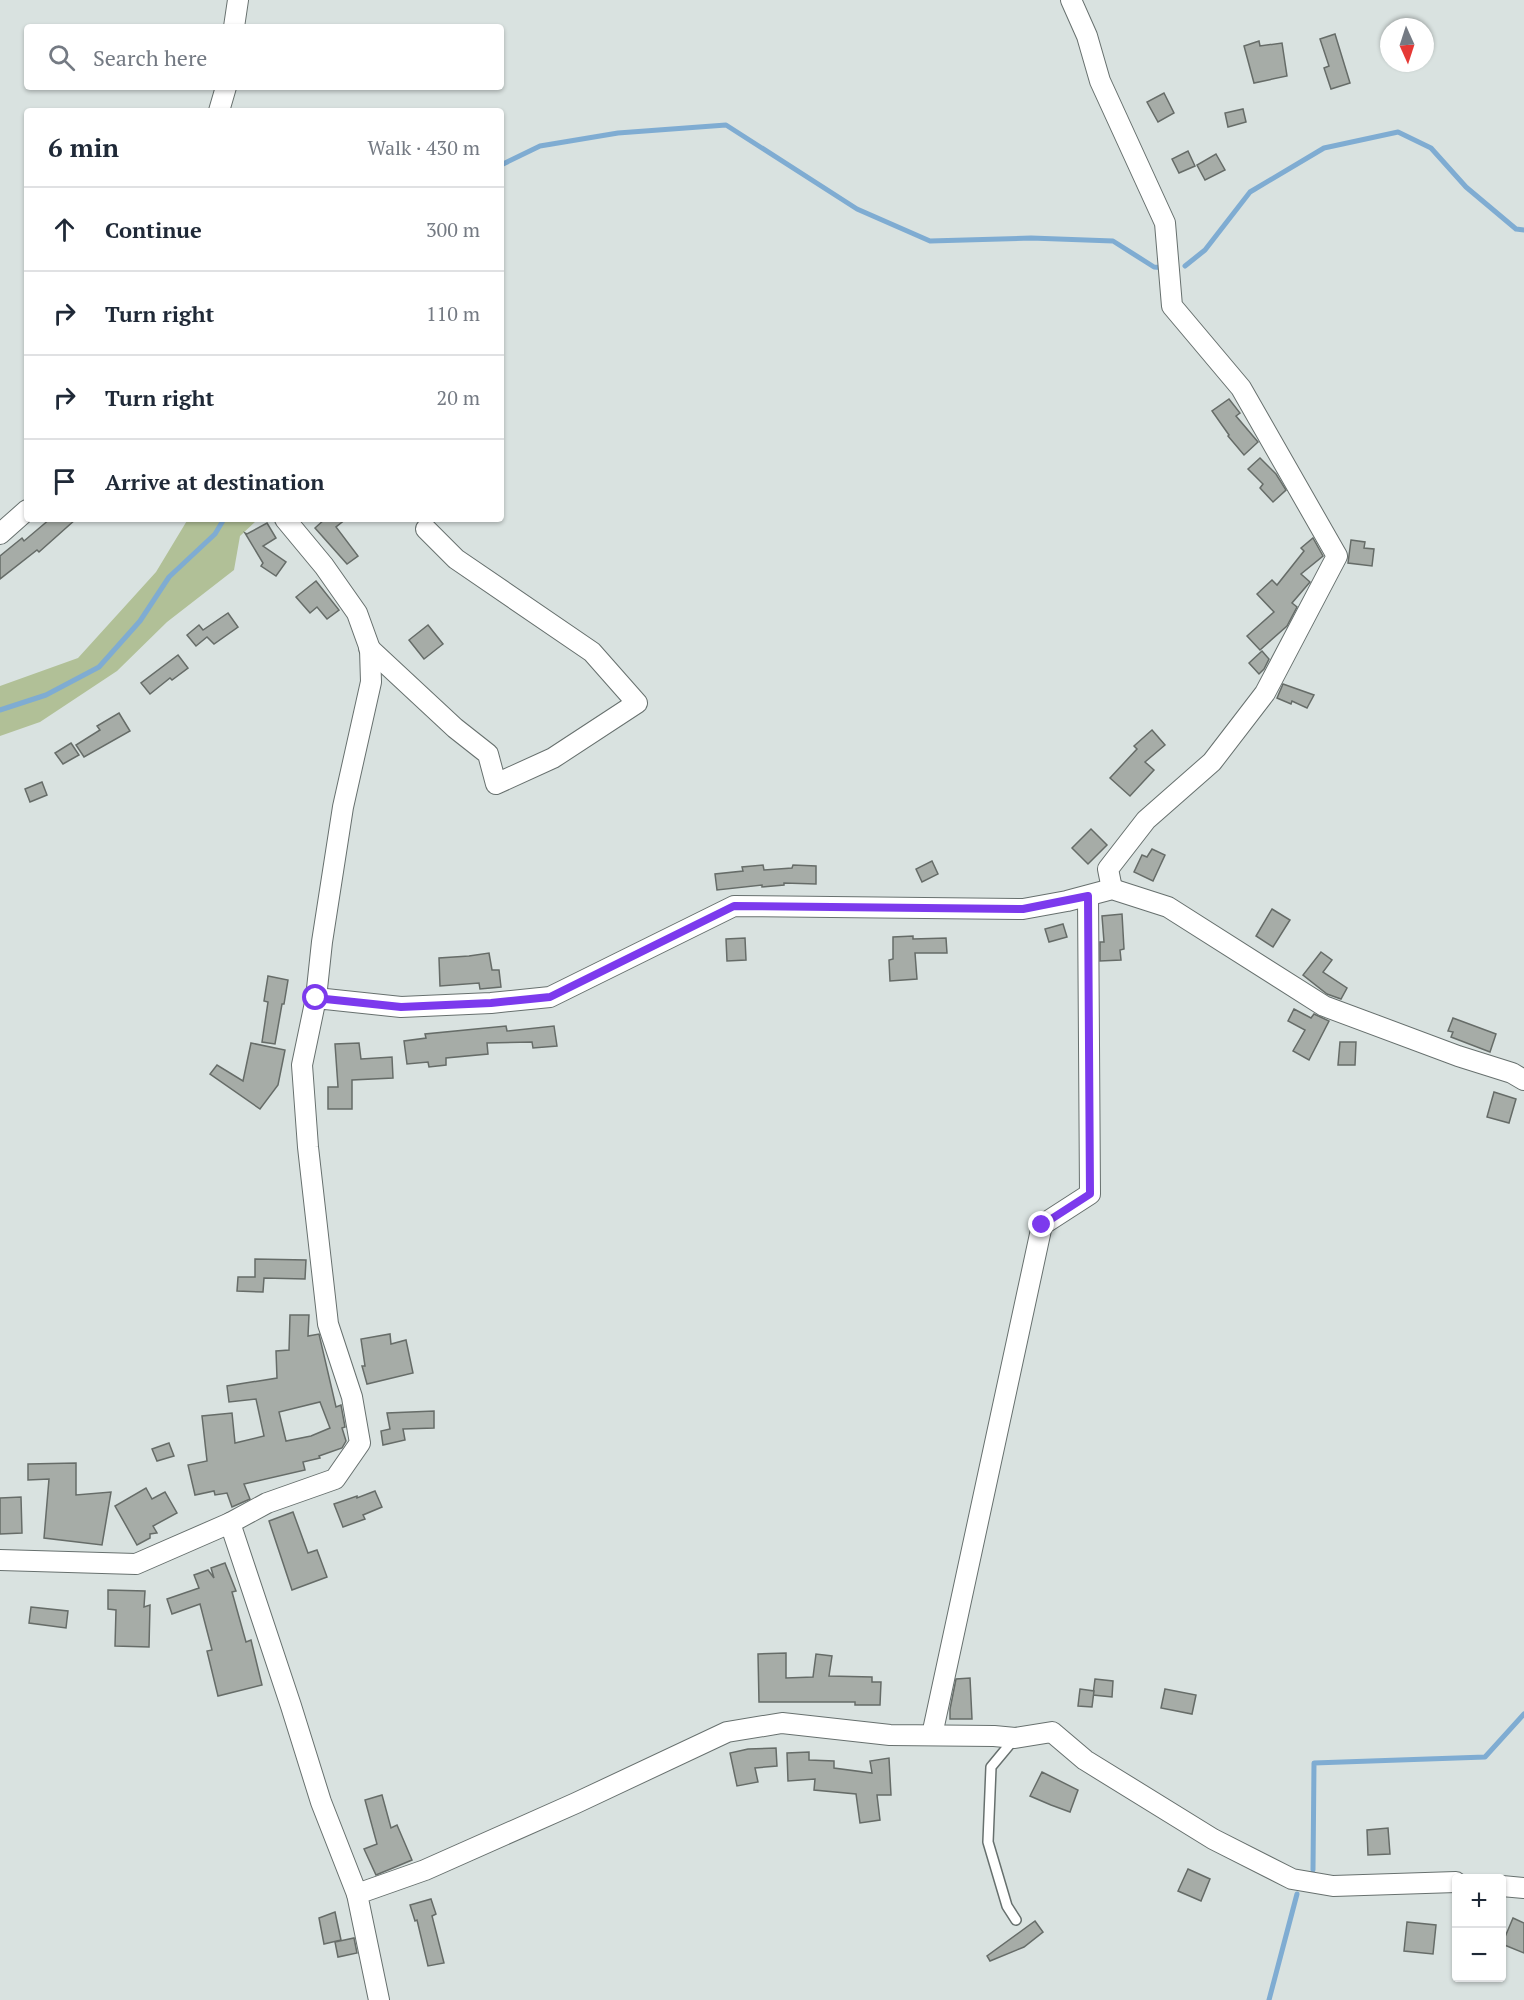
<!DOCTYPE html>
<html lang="en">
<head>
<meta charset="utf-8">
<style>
  :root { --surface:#fff; --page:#f2f2f3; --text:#1f2937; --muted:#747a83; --line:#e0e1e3 }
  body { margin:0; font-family:"PT Serif",serif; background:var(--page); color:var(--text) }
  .controls { position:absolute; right:18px; bottom:18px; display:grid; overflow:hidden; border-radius:6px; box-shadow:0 2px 4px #0004 }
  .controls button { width:54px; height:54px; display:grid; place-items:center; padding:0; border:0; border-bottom:2px solid var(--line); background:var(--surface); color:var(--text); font:30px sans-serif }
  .compass { position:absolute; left:1380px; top:18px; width:54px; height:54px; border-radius:50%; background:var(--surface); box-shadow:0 2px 4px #0004; rotate:177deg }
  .stop { position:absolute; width:18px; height:18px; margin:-14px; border:4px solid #7c3aed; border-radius:50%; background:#fff }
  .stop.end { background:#7c3aed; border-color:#fff; box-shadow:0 2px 6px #0008 }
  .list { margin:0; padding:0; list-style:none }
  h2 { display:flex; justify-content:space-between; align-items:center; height:78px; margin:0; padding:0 24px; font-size:26px }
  h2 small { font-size:20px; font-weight:400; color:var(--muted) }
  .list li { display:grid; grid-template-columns:39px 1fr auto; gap:18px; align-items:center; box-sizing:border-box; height:84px; padding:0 24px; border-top:2px solid var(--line) }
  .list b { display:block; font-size:22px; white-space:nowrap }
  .list em { font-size:20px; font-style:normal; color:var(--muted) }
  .icon { flex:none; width:33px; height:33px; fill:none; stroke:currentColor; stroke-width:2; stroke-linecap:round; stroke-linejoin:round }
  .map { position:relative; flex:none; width:1524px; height:2000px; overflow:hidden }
  .search { position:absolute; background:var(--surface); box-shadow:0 2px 4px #0004; left:24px; top:24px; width:480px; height:66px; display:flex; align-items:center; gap:15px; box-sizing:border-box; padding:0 21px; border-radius:6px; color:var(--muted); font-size:22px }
  .panel { position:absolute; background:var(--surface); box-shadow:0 2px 4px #0004; left:24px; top:108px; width:480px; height:414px; border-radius:6px }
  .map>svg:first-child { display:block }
  .green { fill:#b1c097 }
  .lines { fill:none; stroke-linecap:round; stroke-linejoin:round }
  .stream { stroke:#7facd2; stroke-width:5 }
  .building { fill:#a6aca7; stroke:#666c68; stroke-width:1.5; fill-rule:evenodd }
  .lane-casing { stroke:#67706e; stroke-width:12 }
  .street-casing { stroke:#67706e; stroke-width:22 }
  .lane { stroke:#fff; stroke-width:9 }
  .street { stroke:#fff; stroke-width:20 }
  .route { stroke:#7c3aed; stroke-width:8 }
</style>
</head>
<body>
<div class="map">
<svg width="1524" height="2000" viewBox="0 0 1524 2000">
  <rect width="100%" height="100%" fill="#d9e2e0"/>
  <polygon class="green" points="188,519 258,519 240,536 234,570 167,622 117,671 40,722 0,736 0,686 78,658 156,572"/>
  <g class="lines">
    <g class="stream">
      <polyline points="501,165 540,146 618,133 726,125 857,209 930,241 1031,238 1113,241 1154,267 1166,268"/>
      <polyline points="1185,266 1205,250 1250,192 1324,148 1398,132 1431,148 1466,187 1516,229 1524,230"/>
      <polyline points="0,710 46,695 99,667 140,621 169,577 215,534 224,519"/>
      <polyline points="1313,1870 1314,1763 1485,1757 1524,1714"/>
      <polyline points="1269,2000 1297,1894"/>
    </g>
  </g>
  <g class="building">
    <polygon points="1335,34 1350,83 1331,89 1324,68 1329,66 1320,39"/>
    <polygon points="1259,41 1260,46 1282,43 1287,76 1254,83 1244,46"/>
    <polygon points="1164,93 1174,113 1158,122 1147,102"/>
    <polygon points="1243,109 1246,122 1228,127 1225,113"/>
    <polygon points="1188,151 1195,166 1179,173 1172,159"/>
    <polygon points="1216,154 1225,170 1205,180 1197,165"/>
    <polygon points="1229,399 1240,413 1236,416 1258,442 1244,455 1228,436 1229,435 1212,411"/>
    <polygon points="1260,458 1276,474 1286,490 1273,502 1260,488 1263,484 1248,469"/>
    <polygon points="50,519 76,519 39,552 37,550 0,579 0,556 22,538 24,541"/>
    <polygon points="325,519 346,519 336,527 358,556 347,564 315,528"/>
    <polygon points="267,523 276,538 263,546 286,562 276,576 261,566 263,563 245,533 247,534"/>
    <polygon points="1313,538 1323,556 1301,574 1310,582 1292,603 1297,607 1287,626 1260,650 1247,636 1274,612 1257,594 1272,580 1277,585 1304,551 1301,548"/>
    <polygon points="1351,540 1365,542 1364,548 1374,549 1372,566 1348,563"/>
    <polygon points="316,581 339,610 327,619 317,607 310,613 296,597"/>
    <polygon points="228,613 238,627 214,644 207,637 196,646 187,635 199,625 203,630"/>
    <polygon points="428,625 443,644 424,659 409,640"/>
    <polygon points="1262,651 1269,659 1264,669 1259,674 1249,663"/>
    <polygon points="178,655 188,668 172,680 170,678 150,694 141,683"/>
    <polygon points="1283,684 1314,695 1307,708 1292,701 1291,704 1277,698"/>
    <polygon points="119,713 130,731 84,757 76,745 100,730 97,726"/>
    <polygon points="1152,730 1165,745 1145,762 1154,770 1130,796 1110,778 1137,749 1134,746"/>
    <polygon points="71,743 79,755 63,764 55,753"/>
    <polygon points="42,782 47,795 30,802 25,789"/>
    <polygon points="1091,829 1107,845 1088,864 1072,848"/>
    <polygon points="1152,849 1165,855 1153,881 1134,872 1142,855 1147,857"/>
    <polygon points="932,861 938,874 922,882 916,869"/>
    <polygon points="763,865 764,870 792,868 793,865 816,866 816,884 784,883 784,885 762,887 762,885 717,890 715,874 743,871 742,867"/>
    <polygon points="1272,909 1290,920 1273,947 1256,936"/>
    <polygon points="1122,914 1124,949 1120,950 1121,960 1100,961 1100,942 1104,942 1102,916"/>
    <polygon points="1063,924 1067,937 1049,942 1045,929"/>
    <polygon points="913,936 913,939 946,938 947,953 915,953 917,979 890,981 889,960 893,959 893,937"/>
    <polygon points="745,938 746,960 727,961 726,939"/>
    <polygon points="1321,952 1332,960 1323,972 1347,988 1341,999 1327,994 1303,975"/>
    <polygon points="489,953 492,970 499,970 501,987 480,989 479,983 440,986 439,958 469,956"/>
    <polygon points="268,976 288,980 284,1004 282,1004 275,1044 262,1042 268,1002 264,1001"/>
    <polygon points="1294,1009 1311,1018 1314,1014 1329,1021 1309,1060 1293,1051 1305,1030 1288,1021"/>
    <polygon points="1453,1018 1496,1034 1490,1052 1451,1037 1453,1032 1448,1031"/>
    <polygon points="506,1026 507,1031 554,1026 557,1046 533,1048 532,1042 487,1043 488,1054 446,1058 446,1065 429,1067 428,1062 407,1064 404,1041 426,1038 425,1034"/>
    <polygon points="1340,1042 1356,1042 1355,1065 1338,1065"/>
    <polygon points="251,1043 285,1050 278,1085 260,1109 210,1074 217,1065 243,1081"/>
    <polygon points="359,1043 361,1059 392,1057 393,1078 352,1080 352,1109 328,1109 328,1087 338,1087 335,1044"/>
    <polygon points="1494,1092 1516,1099 1509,1123 1487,1117"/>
    <polygon points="255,1259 306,1260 305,1279 264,1278 263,1292 237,1291 238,1277 255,1277"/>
    <path d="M 290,1315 L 309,1315 L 308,1336 L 319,1334 L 336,1407 L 341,1405 L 345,1427 L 342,1428 L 346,1441 L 342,1448 L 319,1456 L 320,1458 L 303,1462 L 305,1470 L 244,1484 L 250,1499 L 232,1507 L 227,1493 L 215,1495 L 214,1491 L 195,1495 L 188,1465 L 207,1461 L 202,1416 L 232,1413 L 235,1443 L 264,1436 L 256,1399 L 229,1402 L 227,1386 L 277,1378 L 276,1351 L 289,1350 ZM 320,1402 L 330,1428 L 311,1436 L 286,1441 L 279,1412 Z"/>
    <polygon points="390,1334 391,1344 406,1340 413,1373 367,1384 362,1366 365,1366 361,1339"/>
    <polygon points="434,1411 434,1428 403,1429 405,1440 383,1445 381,1431 390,1429 387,1413"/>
    <polygon points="169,1443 174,1456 157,1461 152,1449"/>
    <polygon points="76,1463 76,1495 111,1492 102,1545 44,1538 49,1479 28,1480 28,1464"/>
    <polygon points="146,1488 152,1499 165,1492 177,1513 153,1526 157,1533 150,1534 150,1538 137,1545 115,1506"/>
    <polygon points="375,1491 382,1507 363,1515 365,1519 343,1527 334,1504 357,1496 357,1498"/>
    <polygon points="21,1497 22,1533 0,1534 0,1498"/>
    <polygon points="293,1512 308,1553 317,1550 327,1577 292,1590 269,1521"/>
    <polygon points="225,1563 236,1591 232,1592 246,1642 251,1640 262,1685 218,1696 207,1651 212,1650 200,1604 172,1614 167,1599 199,1588 194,1575 208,1570 214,1578 211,1568"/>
    <polygon points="108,1590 145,1591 144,1607 150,1605 149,1647 115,1646 116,1610 108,1609"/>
    <polygon points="31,1607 68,1611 66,1628 29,1623"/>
    <polygon points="786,1653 786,1678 813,1677 816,1654 832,1656 829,1676 872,1677 872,1682 881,1682 880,1705 855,1705 855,1702 759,1702 758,1654"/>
    <polygon points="970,1678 972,1719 950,1719 950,1709 956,1679"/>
    <polygon points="1095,1679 1113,1681 1112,1697 1093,1695"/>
    <polygon points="1080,1689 1094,1691 1092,1707 1078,1706"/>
    <polygon points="1165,1689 1196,1695 1192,1714 1161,1708"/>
    <polygon points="776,1748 777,1766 755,1768 758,1782 737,1786 730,1753 748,1749"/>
    <polygon points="809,1752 809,1760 834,1761 834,1768 872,1773 870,1761 889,1758 891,1795 877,1795 880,1820 860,1823 856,1794 814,1790 815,1779 788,1781 787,1753"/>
    <polygon points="1042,1772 1078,1790 1070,1812 1051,1805 1030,1796"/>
    <polygon points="382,1795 391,1828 397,1825 412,1860 376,1875 364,1849 377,1844 365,1800"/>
    <polygon points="1388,1828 1390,1854 1368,1855 1367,1830"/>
    <polygon points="1188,1869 1210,1879 1201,1901 1178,1891"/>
    <polygon points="431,1899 436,1914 432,1916 444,1963 428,1966 417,1920 415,1921 410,1905"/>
    <polygon points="335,1912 341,1940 324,1944 319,1918"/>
    <polygon points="1513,1918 1524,1923 1524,1953 1502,1944"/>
    <polygon points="1035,1921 1043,1932 1024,1947 990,1961 987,1956"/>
    <polygon points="1407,1922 1436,1925 1433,1954 1404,1951"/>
    <polygon points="354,1938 357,1953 338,1957 335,1942"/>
  </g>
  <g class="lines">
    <g class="lane-casing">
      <polyline id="lane" points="1015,1738 991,1767 988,1842 1007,1906 1016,1920"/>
    </g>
    <g class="street-casing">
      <g id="street">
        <polyline points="1071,0 1087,36 1100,81 1165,223 1172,306 1241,388 1337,556 1265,693 1212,762 1146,820 1108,869 1112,889"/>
        <polyline points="234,27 238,0"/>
        <polyline points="219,111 226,87"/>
        <polyline points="285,519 324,566 357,613 370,649 371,682 343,807 322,942 316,998"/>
        <polyline points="0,534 27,510"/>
        <polyline points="369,648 455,728 488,754 496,784 553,758 637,703 592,652 456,559 426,529"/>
        <polyline points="230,1523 291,1706 321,1802 357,1894"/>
        <polyline points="0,1560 136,1564 230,1523 267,1503 335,1479 360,1443 352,1397 328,1324 308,1147 302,1065 316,998 401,1007 491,1003 550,997 734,906 1023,909 1067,901 1112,889 1168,907 1324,1006 1458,1056 1512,1073 1524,1080"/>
        <polyline points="932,1735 1042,1225 1090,1194 1088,896"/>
        <polyline points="1502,1886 1524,1888"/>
        <polyline points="379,2000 357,1894 425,1870 576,1803 727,1732 782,1723 890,1735 994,1736 1015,1738 1052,1732 1085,1760 1213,1839 1292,1879 1333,1886 1456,1882"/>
      </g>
    </g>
    <use href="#lane" class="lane"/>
    <use href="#street" class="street"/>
  </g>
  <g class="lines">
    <polyline class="route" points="316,998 401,1007 491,1003 550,997 734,906 1023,909 1088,896 1090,1194 1042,1225"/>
  </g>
</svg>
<div class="controls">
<button>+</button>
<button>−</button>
</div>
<svg class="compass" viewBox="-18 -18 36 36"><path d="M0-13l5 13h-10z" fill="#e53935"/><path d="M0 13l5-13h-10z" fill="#747a83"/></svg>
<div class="stop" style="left:316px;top:998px"></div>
<div class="stop end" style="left:1042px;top:1225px"></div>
<div class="search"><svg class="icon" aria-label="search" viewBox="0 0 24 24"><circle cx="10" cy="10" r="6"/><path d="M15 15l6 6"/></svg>Search here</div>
<section class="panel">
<h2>6 min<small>Walk · 430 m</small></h2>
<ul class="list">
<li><svg class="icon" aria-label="ahead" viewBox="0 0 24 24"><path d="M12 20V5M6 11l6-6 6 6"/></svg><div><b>Continue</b></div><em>300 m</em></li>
<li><svg class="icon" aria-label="right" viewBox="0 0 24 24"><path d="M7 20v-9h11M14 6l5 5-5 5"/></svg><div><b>Turn right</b></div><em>110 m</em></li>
<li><svg class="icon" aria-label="right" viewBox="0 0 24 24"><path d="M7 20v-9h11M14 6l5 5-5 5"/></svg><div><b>Turn right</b></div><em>20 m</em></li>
<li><svg class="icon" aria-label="arrive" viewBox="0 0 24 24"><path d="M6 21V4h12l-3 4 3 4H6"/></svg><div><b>Arrive at destination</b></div></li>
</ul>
</section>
</div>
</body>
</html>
